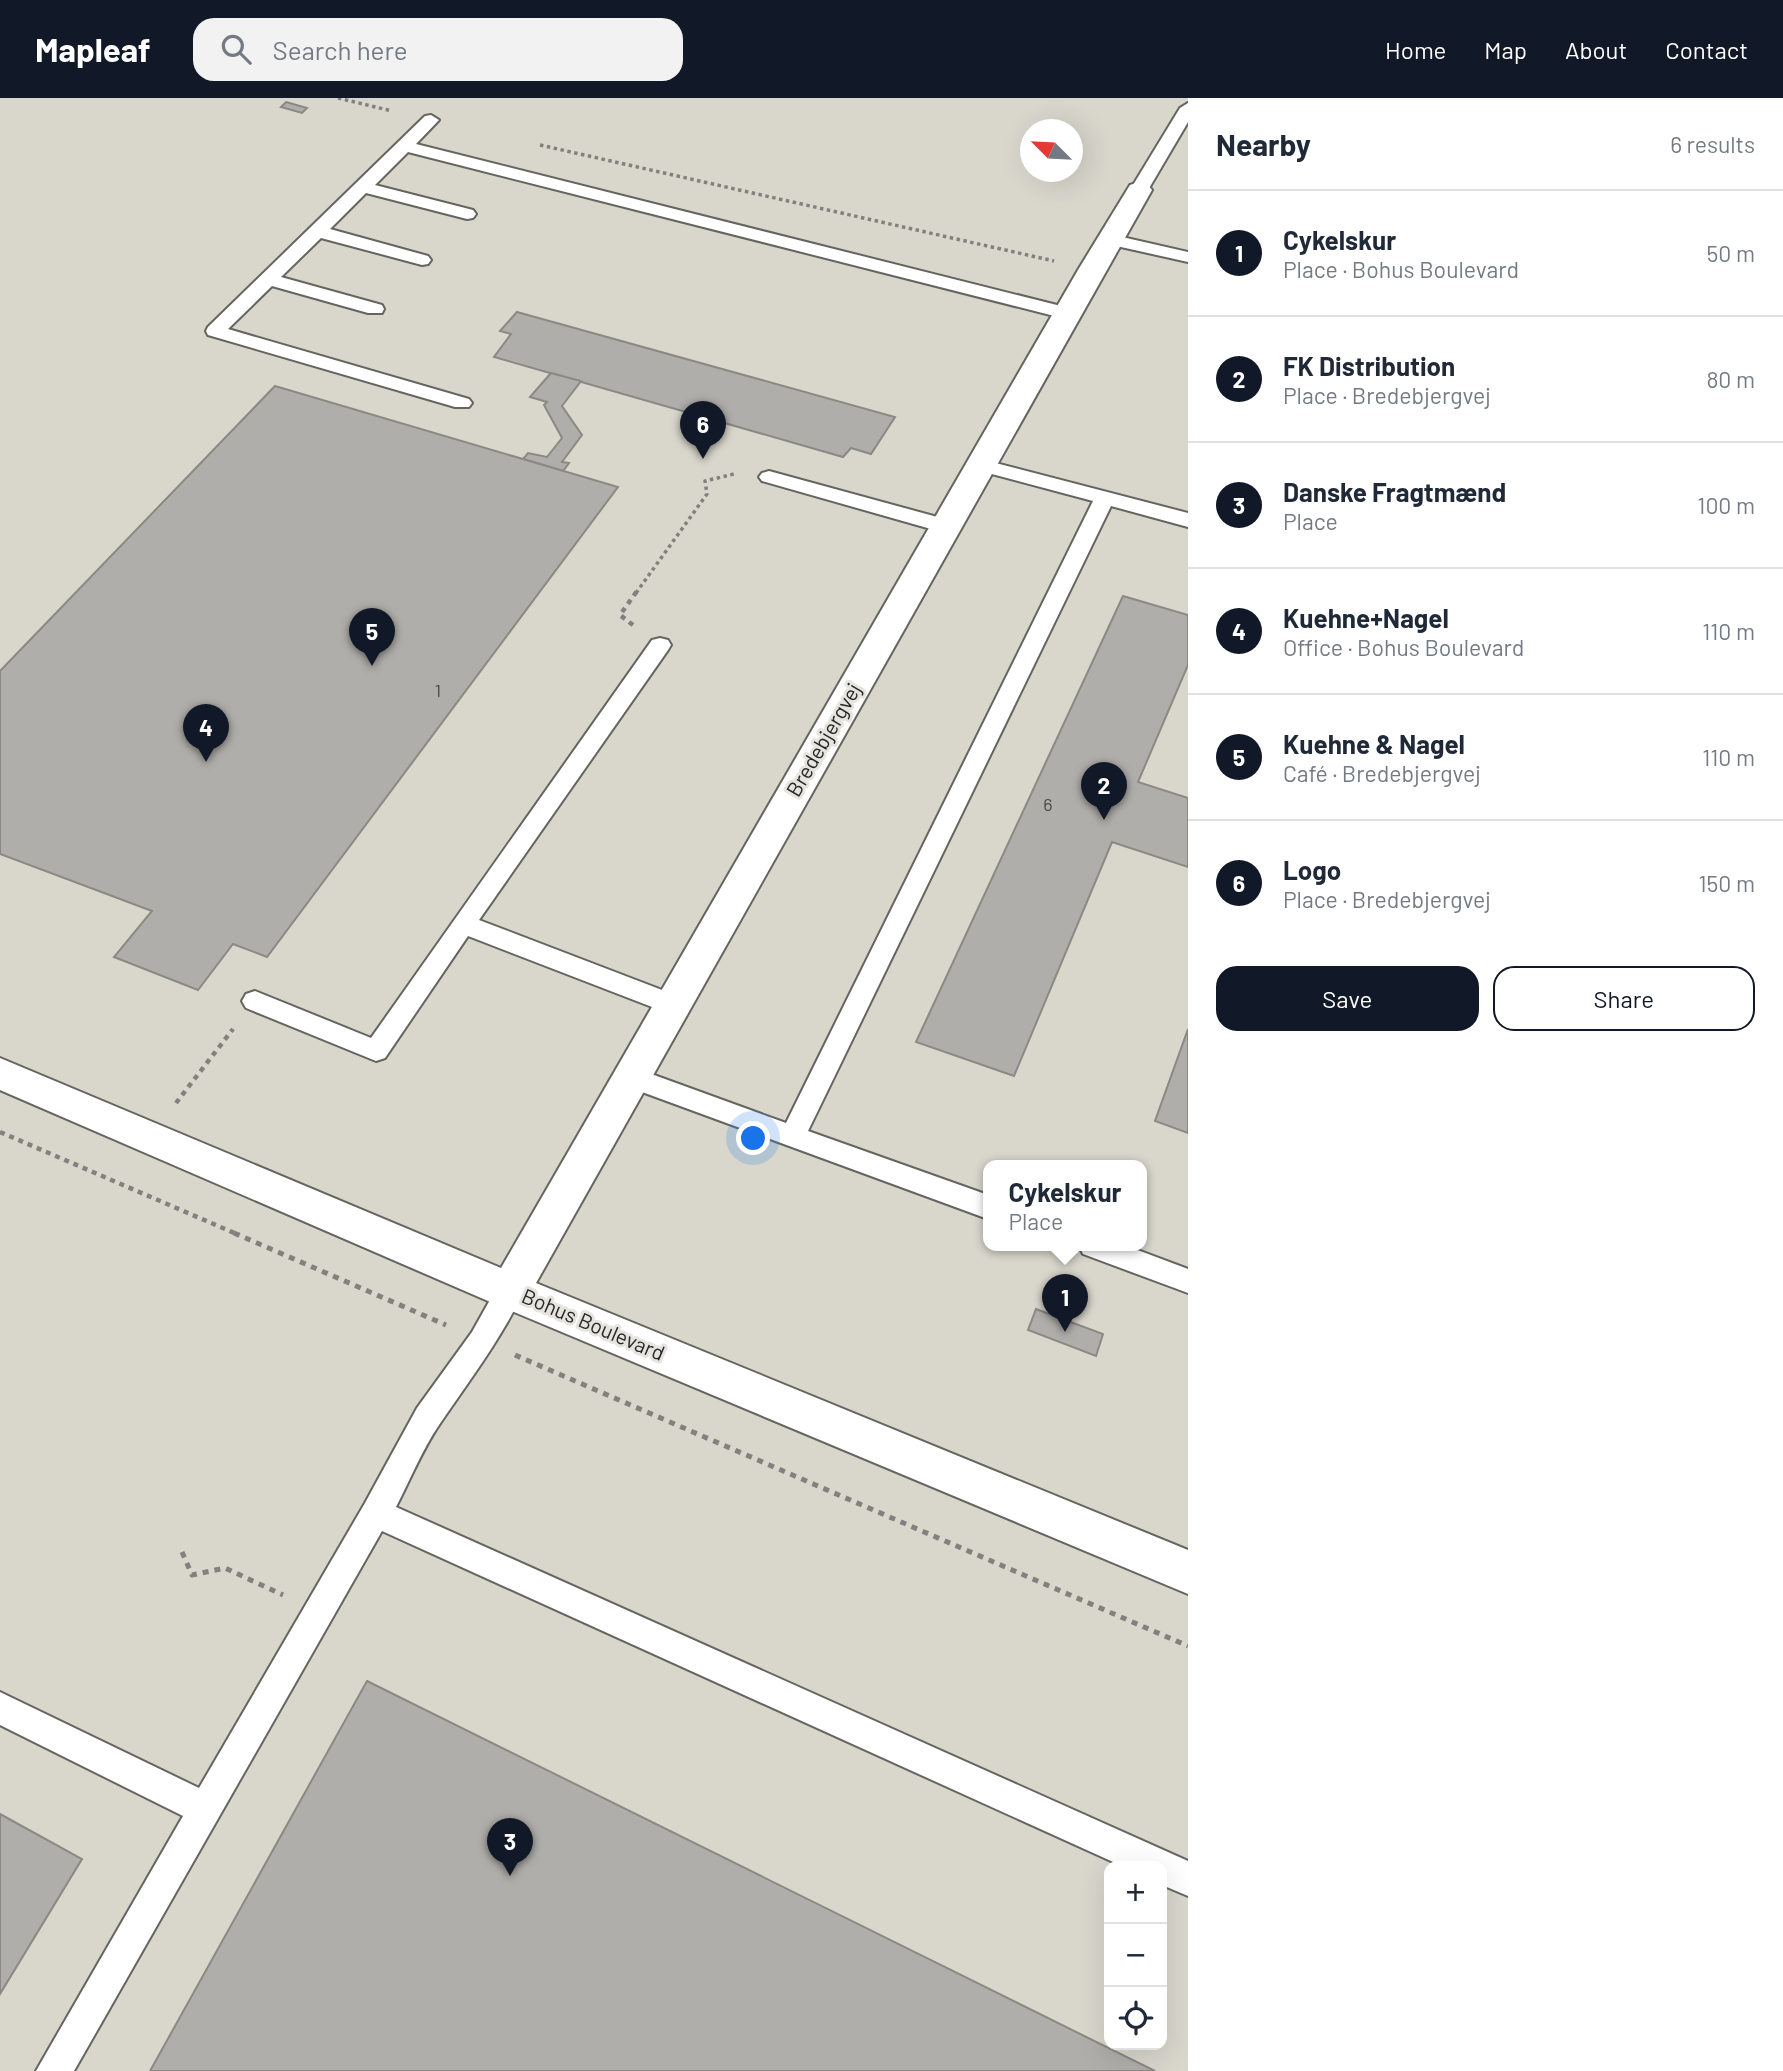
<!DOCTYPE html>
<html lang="en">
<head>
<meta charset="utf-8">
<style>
  :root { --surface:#fff; --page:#f2f2f3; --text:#1f2937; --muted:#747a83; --line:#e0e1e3; --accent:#111827 }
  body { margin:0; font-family:Barlow,sans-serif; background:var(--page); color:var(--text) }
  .controls { position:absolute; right:21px; bottom:21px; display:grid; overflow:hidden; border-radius:14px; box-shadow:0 7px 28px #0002 }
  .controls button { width:63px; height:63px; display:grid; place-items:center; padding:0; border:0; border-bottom:2px solid var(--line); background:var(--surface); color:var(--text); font:35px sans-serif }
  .compass { position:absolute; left:1020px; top:21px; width:63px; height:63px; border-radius:50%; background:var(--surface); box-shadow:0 7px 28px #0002; rotate:294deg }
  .you { position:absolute; left:754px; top:1041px; width:24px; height:24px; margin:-18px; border:5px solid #fff; border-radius:50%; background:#1a73e8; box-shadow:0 0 0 10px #1a73e833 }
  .badge { display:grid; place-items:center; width:46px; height:46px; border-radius:50%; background:var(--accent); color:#fff; font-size:23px; font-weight:700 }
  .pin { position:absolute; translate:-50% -58px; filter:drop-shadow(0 2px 4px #0008) }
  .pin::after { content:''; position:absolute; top:37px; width:24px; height:21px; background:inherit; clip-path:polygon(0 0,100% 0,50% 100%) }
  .popup { position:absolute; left:983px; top:1062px; width:164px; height:91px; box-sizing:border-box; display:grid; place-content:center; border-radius:14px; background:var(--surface); filter:drop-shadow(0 2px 5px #0005); font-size:23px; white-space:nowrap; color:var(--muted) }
  .popup b { font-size:26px; color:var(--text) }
  .popup::after { content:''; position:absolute; left:50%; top:100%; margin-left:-14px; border:14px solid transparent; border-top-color:var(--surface) }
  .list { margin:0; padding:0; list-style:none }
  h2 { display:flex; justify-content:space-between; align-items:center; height:91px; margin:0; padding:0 28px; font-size:30px }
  h2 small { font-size:23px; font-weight:400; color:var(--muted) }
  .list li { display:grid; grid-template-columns:46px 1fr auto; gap:21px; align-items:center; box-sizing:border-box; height:126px; padding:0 28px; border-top:2px solid var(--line) }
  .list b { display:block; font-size:26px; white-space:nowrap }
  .list p { margin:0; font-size:23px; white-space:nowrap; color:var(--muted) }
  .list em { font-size:23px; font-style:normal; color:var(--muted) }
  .actions { display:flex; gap:14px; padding:21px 28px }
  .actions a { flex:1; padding:16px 0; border:2px solid var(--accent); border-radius:21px; text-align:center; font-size:24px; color:var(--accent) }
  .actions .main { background:var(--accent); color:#fff }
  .icon { flex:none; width:38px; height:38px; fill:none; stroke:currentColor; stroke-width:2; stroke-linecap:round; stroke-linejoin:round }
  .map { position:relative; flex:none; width:1188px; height:1973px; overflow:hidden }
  header { display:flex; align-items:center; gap:42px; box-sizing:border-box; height:98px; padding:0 35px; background:var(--accent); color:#fff }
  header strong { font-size:33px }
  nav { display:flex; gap:38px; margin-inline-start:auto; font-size:24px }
  .search { width:490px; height:63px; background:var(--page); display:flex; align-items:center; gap:18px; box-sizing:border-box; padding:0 24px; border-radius:21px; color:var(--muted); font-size:26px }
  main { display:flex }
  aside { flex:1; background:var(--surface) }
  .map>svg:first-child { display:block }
  .built { fill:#d9d7cc; fill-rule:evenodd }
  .building { fill:#afaeaa; stroke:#8a8984; stroke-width:2 }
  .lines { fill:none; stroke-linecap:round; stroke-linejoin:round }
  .service-casing { stroke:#656560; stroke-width:4 }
  .minor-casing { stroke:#656560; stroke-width:4 }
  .path-far2 { stroke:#82817e; stroke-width:3.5; stroke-dasharray:3.5 3.5; stroke-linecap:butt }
  .path-far1 { stroke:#82817e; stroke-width:4.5; stroke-dasharray:5 5; stroke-linecap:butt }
  .path { stroke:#82817e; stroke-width:5; stroke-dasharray:6 6; stroke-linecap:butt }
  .service { fill:#fff; fill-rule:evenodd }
  .minor { fill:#fff; fill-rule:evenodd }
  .labels { text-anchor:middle; stroke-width:6; stroke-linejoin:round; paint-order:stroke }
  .number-label { font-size:18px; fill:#4a4947 }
  .street-label { font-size:21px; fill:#282726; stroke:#e5e4df }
</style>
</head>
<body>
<header>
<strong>Mapleaf</strong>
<div class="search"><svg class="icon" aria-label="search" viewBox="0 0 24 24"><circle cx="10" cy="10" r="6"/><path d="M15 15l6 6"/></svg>Search here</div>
<nav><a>Home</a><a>Map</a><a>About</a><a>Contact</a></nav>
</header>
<main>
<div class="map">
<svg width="1188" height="1973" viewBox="0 0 1188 1973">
  <rect width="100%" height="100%" fill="#e5e4df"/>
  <path class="built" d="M 0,0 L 1188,0 L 1188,1973 L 0,1973 ZM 1030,32 L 1072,32 L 1072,74 L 1030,74 ZM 988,1068 L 1142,1068 L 1142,1148 L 988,1148 ZM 1109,1768 L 1162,1768 L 1162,1947 L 1109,1947 Z"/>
  <g class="building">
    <polygon points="286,4 307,10 302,15 281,9"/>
    <polygon points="517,214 895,319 871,356 851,350 843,359 494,259 511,236 500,233"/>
    <polygon points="551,275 581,283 562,308 582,337 562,364 569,365 563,373 523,361 528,355 547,359 562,340 544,307 547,304 530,299"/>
    <polygon points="275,288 618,389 267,859 233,846 198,892 114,859 152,813 0,756 0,573"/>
    <polygon points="1123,498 1188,517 1188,567 1138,684 1188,700 1188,769 1112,744 1014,978 916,944"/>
    <polygon points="1188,931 1188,1035 1155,1023"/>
    <polygon points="1036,1211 1103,1236 1096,1258 1028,1232"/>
    <polygon points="367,1583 1155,1973 150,1973"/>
    <polygon points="0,1716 82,1761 0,1896"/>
  </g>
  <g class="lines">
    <g class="service-casing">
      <g id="service">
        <polygon points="1188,5 1188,24 1148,92 1145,96 1133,96 1130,92 1180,10"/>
        <polygon points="431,17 439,22 416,46 1073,211 1075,215 1066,221 408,54 375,87 473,112 476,116 473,120 467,121 366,95 330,131 428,158 431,162 428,166 422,167 321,140 281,179 382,207 384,211 382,215 368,215 272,188 228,231 469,301 472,305 469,309 455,309 208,237 206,233 208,229 425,18"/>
        <polygon points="1109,136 1188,154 1188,164 1103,145 1100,141 1103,137"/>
        <polygon points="980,361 1188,415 1188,429 1111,408 808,1033 988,1097 988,1121 623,987 619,980 623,973 632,969 786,1025 1093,403 973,371 970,367 973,363"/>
        <polygon points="769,373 952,423 955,428 952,433 945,435 762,383 759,379 762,375"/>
        <polygon points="660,540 668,542 671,547 668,552 479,822 683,900 687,907 683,914 674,917 665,914 468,838 385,960 376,963 246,910 242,903 246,896 255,893 371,940 652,542"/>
        <polygon points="1079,1148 1127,1148 1188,1171 1188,1195 1083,1156"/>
        <path d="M 510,1181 L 520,1184 L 524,1193 C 501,1241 469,1283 439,1327 C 422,1352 410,1382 396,1409 L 1188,1763 L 1188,1798 L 1162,1787 L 1162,1768 L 1122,1768 L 382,1433 L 74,1973 L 36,1973 L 183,1718 L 0,1627 L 0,1594 L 199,1690 L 365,1405 L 417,1310 L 472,1234 L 500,1184 Z"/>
      </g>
    </g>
    <g class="minor-casing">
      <polygon id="minor" points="1139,84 1148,87 1152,92 536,1185 1188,1452 1188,1496 495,1206 0,992 0,960 501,1170 1078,172 1130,87"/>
    </g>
    <g class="path-far2">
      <polyline points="338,0 392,13"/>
      <polyline points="540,47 1054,163"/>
      <polyline points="636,495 707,396 705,383 734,376"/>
    </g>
    <g class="path-far1">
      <polyline points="633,527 620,517 637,493"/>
      <polyline points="176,1005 233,931"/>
      <polyline points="0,1034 239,1137"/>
    </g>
    <g class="path">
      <polyline points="234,1135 446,1227"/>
      <polyline points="515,1257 1188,1548"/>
      <polyline points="182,1454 192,1477 225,1470 283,1497"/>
    </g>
    <use href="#service" class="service"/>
    <use href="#minor" class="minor"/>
  </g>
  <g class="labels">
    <g class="number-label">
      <text x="438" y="599">1</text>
      <text x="1048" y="713">6</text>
    </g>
    <g class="street-label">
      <text transform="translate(824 642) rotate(-60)" y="7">Bredebjergvej</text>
      <text transform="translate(593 1227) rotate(23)" y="7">Bohus Boulevard</text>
    </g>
  </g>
</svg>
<div class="controls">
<button>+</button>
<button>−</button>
<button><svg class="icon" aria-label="locate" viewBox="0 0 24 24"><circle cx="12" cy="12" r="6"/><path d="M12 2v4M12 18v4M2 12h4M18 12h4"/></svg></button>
</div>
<svg class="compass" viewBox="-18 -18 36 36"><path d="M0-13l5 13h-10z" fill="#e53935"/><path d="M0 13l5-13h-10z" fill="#747a83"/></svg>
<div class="you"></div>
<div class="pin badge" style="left:1065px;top:1234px">1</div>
<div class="popup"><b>Cykelskur</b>Place</div>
<div class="pin badge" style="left:1104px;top:722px">2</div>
<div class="pin badge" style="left:510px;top:1778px">3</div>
<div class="pin badge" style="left:206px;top:664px">4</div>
<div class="pin badge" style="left:372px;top:568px">5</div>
<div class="pin badge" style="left:703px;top:361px">6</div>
</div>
<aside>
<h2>Nearby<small>6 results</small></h2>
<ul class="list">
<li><span class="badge">1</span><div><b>Cykelskur</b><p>Place · Bohus Boulevard</p></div><em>50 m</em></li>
<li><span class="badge">2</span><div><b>FK Distribution</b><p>Place · Bredebjergvej</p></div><em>80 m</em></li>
<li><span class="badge">3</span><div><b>Danske Fragtmænd</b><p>Place</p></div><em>100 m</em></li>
<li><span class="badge">4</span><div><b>Kuehne+Nagel</b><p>Office · Bohus Boulevard</p></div><em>110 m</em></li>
<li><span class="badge">5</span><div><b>Kuehne &amp; Nagel</b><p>Café · Bredebjergvej</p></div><em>110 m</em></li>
<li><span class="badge">6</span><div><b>Logo</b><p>Place · Bredebjergvej</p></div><em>150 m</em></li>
</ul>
<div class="actions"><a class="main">Save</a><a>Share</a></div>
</aside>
</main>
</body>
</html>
